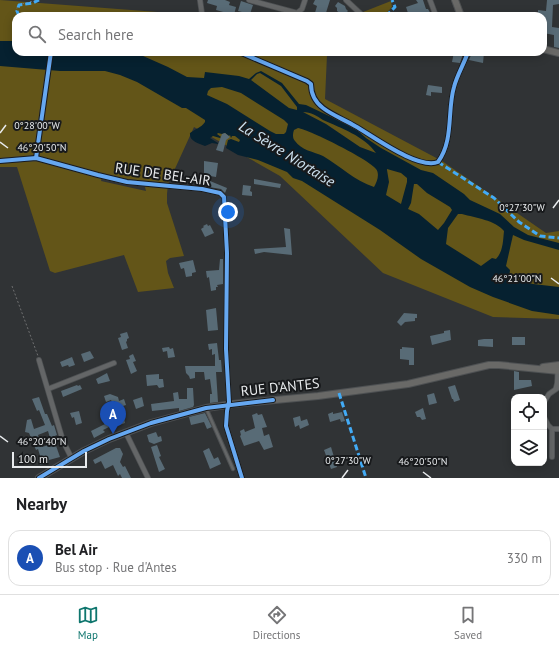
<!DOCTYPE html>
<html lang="en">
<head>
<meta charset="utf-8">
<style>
  :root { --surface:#fff; --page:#f6f6f6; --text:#202124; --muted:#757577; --line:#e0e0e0; --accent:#0f766e }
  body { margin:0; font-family:"PT Sans",sans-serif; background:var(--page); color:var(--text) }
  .controls { position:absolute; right:12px; bottom:12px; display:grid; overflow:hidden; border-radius:8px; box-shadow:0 2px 10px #0003 }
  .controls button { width:36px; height:36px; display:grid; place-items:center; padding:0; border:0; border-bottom:1px solid var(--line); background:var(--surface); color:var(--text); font:20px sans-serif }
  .scale { position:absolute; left:12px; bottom:10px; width:75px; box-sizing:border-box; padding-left:4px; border:2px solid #e8ebed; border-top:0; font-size:11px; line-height:14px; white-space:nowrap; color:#e8ebed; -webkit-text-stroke:3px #181a1c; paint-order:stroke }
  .you { position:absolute; left:228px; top:212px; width:14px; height:14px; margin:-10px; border:3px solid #fff; border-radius:50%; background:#1a73e8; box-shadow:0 0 0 6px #1a73e833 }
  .badge { display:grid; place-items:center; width:26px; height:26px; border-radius:50%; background:var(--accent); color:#fff; font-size:13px; font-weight:700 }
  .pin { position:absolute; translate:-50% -33px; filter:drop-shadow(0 1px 2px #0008) }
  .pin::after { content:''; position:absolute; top:21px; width:14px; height:12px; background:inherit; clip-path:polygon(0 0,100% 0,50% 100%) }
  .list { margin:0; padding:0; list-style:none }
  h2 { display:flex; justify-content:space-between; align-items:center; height:52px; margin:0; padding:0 16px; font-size:17px }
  h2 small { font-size:13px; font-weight:400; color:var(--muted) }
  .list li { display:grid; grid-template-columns:26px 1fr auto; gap:12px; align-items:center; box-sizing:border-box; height:56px; margin:0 8px 8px; padding:0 8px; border:1px solid var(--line); border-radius:12px }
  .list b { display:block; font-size:15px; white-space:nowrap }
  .list p { margin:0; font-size:13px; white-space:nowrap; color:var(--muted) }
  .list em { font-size:13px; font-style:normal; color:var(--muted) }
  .icon { flex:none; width:22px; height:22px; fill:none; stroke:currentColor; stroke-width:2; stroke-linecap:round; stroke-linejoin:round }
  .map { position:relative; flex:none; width:559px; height:478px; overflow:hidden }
  .search { position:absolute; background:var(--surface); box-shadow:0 2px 10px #0003; left:12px; right:12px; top:12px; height:44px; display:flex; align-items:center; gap:10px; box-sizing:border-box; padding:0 14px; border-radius:12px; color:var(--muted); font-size:15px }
  .sheet { height:116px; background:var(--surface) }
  nav { display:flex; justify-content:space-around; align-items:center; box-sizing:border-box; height:56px; border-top:1px solid var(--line); background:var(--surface); font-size:11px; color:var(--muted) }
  nav a { display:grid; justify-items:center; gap:2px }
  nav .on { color:var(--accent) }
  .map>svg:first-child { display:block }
  .green { fill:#635518; fill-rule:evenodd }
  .water { fill:#062130; fill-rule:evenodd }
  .building { fill:#586b76 }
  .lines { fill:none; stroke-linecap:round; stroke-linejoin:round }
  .lane-casing { stroke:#4e5153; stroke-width:4.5 }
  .street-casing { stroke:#4e5153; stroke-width:6 }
  .secondary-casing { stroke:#4e5153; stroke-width:8 }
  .path { stroke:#6f7071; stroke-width:1; stroke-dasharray:2 2; stroke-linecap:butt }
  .lane { stroke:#646667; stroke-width:2.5 }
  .street { stroke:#646667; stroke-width:4.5 }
  .secondary { stroke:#696967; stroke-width:6 }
  .quiet { stroke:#42abf6; stroke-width:3; stroke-dasharray:6 3; stroke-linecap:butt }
  .cycleway-casing { stroke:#181a1c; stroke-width:6 }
  .cycleway { stroke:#66a8f1; stroke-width:4 }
  .ticks { fill:none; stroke:#e8ebed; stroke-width:1.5 }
  .labels { text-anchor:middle; stroke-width:4; stroke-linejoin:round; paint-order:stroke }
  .street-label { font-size:14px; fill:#e8ebed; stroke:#181a1c }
  .water-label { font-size:15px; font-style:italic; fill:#cde2f0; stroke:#181a1c }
  .ticks-label { font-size:10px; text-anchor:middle; fill:#e8ebed; stroke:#181a1c; stroke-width:4; stroke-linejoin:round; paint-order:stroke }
</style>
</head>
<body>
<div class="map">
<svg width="559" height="478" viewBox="0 0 559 478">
  <rect width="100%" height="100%" fill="#303335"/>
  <g class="green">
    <path d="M 0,0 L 210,16 L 16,16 L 16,52 L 316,52 L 327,55 L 325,99 L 442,161 L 546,233 L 559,231 L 559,319 L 493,317 L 383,273 L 280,176 L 194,127 L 168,184 L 167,194 L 167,203 L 184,256 L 170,258 L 166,261 L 168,273 L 174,288 L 138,292 L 124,255 L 55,273 L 50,271 L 17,167 L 0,167 ZM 103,175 L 146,182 L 145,187 L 146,191 L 101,181 Z"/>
    <polygon points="391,1 392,7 384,16 368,16 363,12"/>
  </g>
  <path class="water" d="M 0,41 L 16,41 L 16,52 L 134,52 L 168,67 L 187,77 L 204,78 L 205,72 L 239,76 L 249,79 L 256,73 L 261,71 L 282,83 L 299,104 L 306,105 L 346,124 L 357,130 L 366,138 L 381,148 L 421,170 L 433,173 L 464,194 L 470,200 L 500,214 L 514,227 L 528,235 L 559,243 L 559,250 L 524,240 L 513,235 L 506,266 L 510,270 L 509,278 L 533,284 L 559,287 L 559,315 L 532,311 L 493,297 L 470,287 L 421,259 L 380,230 L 302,181 L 293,178 L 287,172 L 258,160 L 238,155 L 226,148 L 228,140 L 231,139 L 239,142 L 240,140 L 235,136 L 232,136 L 231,138 L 230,135 L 229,136 L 225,133 L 222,134 L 218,133 L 217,134 L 221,137 L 220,138 L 213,136 L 210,138 L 218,143 L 218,144 L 212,143 L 205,146 C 198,143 189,141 190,133 C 195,129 201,128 205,122 L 205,120 L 186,108 L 182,108 L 137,82 L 120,75 L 105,71 L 60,71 L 0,66 ZM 260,73 L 281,86 L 297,107 L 297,110 L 289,108 L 251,80 L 257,74 ZM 222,87 L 241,93 L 284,120 L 288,124 L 286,132 L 284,134 L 276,134 L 270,131 L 227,104 L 207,95 L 208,91 L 211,88 ZM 303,112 C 311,112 317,116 323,120 C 341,128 364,136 376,153 L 360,147 L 326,124 ZM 298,128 C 310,130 370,160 376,169 C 380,174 377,182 374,187 C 355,181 340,166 323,156 C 314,152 301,150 295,141 C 292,138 293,133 294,130 ZM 387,169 L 401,173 L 407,178 L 407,182 L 401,204 L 386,195 L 389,182 L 387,170 ZM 414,184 L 417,184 L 427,193 L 450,207 L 452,210 L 444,223 L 438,230 L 419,214 L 408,209 L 411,203 ZM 458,214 L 462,214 C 476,218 495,220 504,231 C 503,241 503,252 496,259 L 492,258 L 481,266 L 446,244 L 448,228 Z"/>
  <g class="building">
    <polygon points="208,0 225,0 230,2 229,5 236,7 234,15 216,10 217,6 207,3"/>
    <polygon points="315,0 330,0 325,16 314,16 317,6 313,4"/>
    <polygon points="416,0 423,0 426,9 428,9 432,16 409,16 406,7 418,3"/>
    <polygon points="547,0 559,0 559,4 553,5 552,27 559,28 559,48 554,47 554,35 543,33 543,16 538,16 538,10 546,11"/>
    <polygon points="241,1 253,5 250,14 238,11"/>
    <polygon points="338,2 345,6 346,9 348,11 346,13 352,16 344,16 337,11 337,8 335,6"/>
    <polygon points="454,52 462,52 462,57 460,63 452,62"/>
    <polygon points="479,53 484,53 483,63 469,60 471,55 479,56"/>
    <polygon points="428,85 442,87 442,93 431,92 431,96 426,95"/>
    <polygon points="225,133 230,137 226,140 223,152 216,150 222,134"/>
    <polygon points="204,161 218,163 216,177 204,175"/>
    <polygon points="254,179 281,184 280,188 254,184"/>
    <polygon points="210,181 227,188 225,193 221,189 209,187"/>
    <polygon points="243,185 251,186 250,191 252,192 252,196 242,195"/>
    <polygon points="207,224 208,226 210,225 214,233 205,237 201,229 204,227 203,226"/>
    <polygon points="284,228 290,229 292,255 264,252 255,254 254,249 286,247"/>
    <polygon points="220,259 223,259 223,284 217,285 218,287 216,287 216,290 211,291 209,277 207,278 206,271 219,270"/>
    <polygon points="193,260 196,272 192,273 192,276 186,277 184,268 181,269 179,263"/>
    <polygon points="216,308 218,330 208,331 206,310"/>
    <polygon points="404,313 417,314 417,318 415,318 415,321 405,322 401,326 397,322"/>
    <polygon points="450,330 451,340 432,345 430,336 444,333 444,331"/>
    <polygon points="127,332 129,338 127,339 127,341 126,342 128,348 122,350 118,338 121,337 120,334"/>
    <rect x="512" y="337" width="13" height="8"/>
    <polygon points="484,339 493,339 493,347 478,346 478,340"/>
    <polygon points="217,343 219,360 221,360 222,372 216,372 218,402 210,403 210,394 212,394 210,379 205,380 204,372 195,372 195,378 190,379 189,376 186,373 185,366 215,366 215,354 212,355 212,349 209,350 208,344"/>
    <polygon points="169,347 170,349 173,348 175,357 168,358 167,351 163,352 162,348"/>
    <polygon points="402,347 414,348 414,365 409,365 409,360 400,359 400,349 402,349"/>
    <polygon points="90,351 94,358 84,362 81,354"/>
    <polygon points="133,354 136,361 133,362 137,371 131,374 126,360 130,359 129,356"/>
    <polygon points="72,357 75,365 69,367 68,365 62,367 60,362"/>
    <polygon points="514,371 519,372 519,380 531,380 532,386 514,390"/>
    <polygon points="107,373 110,381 98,384 96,379"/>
    <polygon points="159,374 159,379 163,379 164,387 159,388 157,385 147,386 146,375"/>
    <polygon points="77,385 78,386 80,385 82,389 63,397 61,391"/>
    <polygon points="455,385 460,400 454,402 453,399 452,399 448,387"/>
    <polygon points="187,388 193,388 194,405 193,407 179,411 179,408 152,411 151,404 174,401 173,393 178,392 179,399 187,399"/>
    <polygon points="434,393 437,403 429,405 427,395"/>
    <polygon points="110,394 118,397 119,401 124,399 126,405 120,407 119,405 117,406 115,401 112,402 111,400 106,402 104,396"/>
    <polygon points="39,397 45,414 47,414 52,426 54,425 57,435 50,438 48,431 38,435 42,447 55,443 60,457 49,460 49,463 40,465 38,460 41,459 38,449 36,450 29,433 25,432 27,420 31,419 34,429 45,425 39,410 37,411 32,399"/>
    <polygon points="142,397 144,406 136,409 133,400"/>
    <polygon points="423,408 426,419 422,420 420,417 417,417 415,412"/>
    <polygon points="79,411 82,423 76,425 74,417 72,418 70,413"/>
    <polygon points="333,412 333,414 342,412 345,421 341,422 340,419 330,422 328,414"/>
    <polygon points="205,413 212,427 207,429 204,422 191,425 189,417"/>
    <polygon points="257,413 258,415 262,414 267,427 262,428 264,436 269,434 273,447 264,450 259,441 244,446 240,436 241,435 240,431 244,429 245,432 255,428 252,415"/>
    <polygon points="300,416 301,421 307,419 309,425 300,429 299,425 295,427 293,418"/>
    <polygon points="114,418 116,418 117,420 124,418 125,423 114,427 113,425 103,430 105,432 94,438 91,431 111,421 110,419"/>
    <polygon points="156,432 158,437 161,436 162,441 154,444 149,442 147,435"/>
    <polygon points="157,445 161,456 159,457 165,469 159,472 151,447"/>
    <polygon points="331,447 337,467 331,469 324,450"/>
    <polygon points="116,448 120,448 123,454 120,462 123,467 125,466 131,478 122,478 120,474 118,476 113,465 105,469 101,461 95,464 93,460"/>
    <polygon points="209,448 214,459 218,457 221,464 210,469 203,451"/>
  </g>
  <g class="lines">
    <g class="lane-casing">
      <polyline id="lane" points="206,408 233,469"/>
    </g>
    <g class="street-casing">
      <g id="street">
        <polyline points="200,0 202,14"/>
        <polyline points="249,0 297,13 302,9 305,0"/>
        <polyline points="346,0 363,16"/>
        <polyline points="430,0 436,16"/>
        <path d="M 239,52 L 307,81 L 311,84 C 311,94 315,102 323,108 C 332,115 345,120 355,126 C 373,136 418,170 438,162 C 454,140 447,111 454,87 C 457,75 464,64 468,52"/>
        <polyline points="36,158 48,72"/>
        <polyline points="0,161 36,158 98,175 127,182 202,189 220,193 224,197 227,253 226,349 229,402 227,411 226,426 242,478"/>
        <polyline points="39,360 63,441 72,459"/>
        <path d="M 556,388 C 559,381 556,375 559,368"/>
        <polyline points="48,389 114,363"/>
        <polyline points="544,402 549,394 559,387"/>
        <polyline points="544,417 548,425 552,429 552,457"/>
        <polyline points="552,429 559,429"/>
        <polyline points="126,433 148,478"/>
      </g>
    </g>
    <g class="secondary-casing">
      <g id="secondary">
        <polyline points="455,0 461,16"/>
        <polyline points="543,49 559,53"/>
        <polyline points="543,367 559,365"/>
        <polyline points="39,478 84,451 109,439 151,423 206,408 233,404 318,396 408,384 489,365 499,365 559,371"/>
      </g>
    </g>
    <g class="path">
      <polyline points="18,16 16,11 18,5 37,0"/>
      <polyline points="12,286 38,356"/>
    </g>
    <use href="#lane" class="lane"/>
    <use href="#street" class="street"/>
    <use href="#secondary" class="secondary"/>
    <g class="quiet">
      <polyline points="19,16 17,11 19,5 33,3 39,0"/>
      <polyline points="386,16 395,7 392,0"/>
      <polyline points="438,162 494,198 519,222 540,236 559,238"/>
      <polyline points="339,393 366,478"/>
    </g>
    <g class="cycleway-casing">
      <g id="cycleway">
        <path d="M 239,52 L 307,81 L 311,84 C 311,94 315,102 323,108 C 332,115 345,120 355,126 C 373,136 418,170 438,162 C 454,140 447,111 454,87 C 457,75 464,64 468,52"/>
        <polyline points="36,158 51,52"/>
        <polyline points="0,161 36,158 98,175 127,182 202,189 220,193 224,197 227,253 226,349 229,402 227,411 226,426 242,478"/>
        <polyline points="39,478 84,451 109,439 151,423 206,408 273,400"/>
      </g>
    </g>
    <use href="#cycleway" class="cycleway"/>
  </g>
  <path class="ticks" d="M 0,133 L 6,125M 0,142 L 8,148M 553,208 L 559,200M 551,278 L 559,284M 0,436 L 8,442M 423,472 L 431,478M 342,478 L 348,470"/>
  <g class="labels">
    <g class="street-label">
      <text transform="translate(163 174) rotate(8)" y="5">RUE DE BEL-AIR</text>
      <text transform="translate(280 387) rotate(-6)" y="5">RUE D'ANTES</text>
    </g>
    <g class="water-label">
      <text transform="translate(287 154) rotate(32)" y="5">La Sèvre Niortaise</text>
    </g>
  </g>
  <g class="ticks-label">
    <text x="37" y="129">0°28'00"W</text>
    <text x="42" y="151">46°20'50"N</text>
    <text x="522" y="211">0°27'30"W</text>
    <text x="517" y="282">46°21'00"N</text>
    <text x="42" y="445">46°20'40"N</text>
    <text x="348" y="464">0°27'30"W</text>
    <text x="423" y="465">46°20'50"N</text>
  </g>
</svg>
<div class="controls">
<button><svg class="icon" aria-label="locate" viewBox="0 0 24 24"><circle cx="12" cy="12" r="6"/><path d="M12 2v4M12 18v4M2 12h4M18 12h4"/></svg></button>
<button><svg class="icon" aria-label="layers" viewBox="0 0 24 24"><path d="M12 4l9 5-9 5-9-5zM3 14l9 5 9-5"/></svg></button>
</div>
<div class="scale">100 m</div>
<div class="you"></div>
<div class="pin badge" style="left:113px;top:434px;background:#1a4fb4">A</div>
<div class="search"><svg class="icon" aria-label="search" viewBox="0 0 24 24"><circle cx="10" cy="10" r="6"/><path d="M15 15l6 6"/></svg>Search here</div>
</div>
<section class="sheet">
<h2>Nearby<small></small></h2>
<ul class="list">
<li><span class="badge" style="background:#1a4fb4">A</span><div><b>Bel Air</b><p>Bus stop · Rue d'Antes</p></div><em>330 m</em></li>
</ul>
</section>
<nav>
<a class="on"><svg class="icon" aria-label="map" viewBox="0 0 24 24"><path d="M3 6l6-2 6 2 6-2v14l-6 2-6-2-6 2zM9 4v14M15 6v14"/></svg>Map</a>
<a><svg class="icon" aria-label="directions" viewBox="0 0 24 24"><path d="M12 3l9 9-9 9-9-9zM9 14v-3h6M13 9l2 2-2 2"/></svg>Directions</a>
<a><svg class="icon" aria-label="saved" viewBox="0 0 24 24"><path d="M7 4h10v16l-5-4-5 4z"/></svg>Saved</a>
</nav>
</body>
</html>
